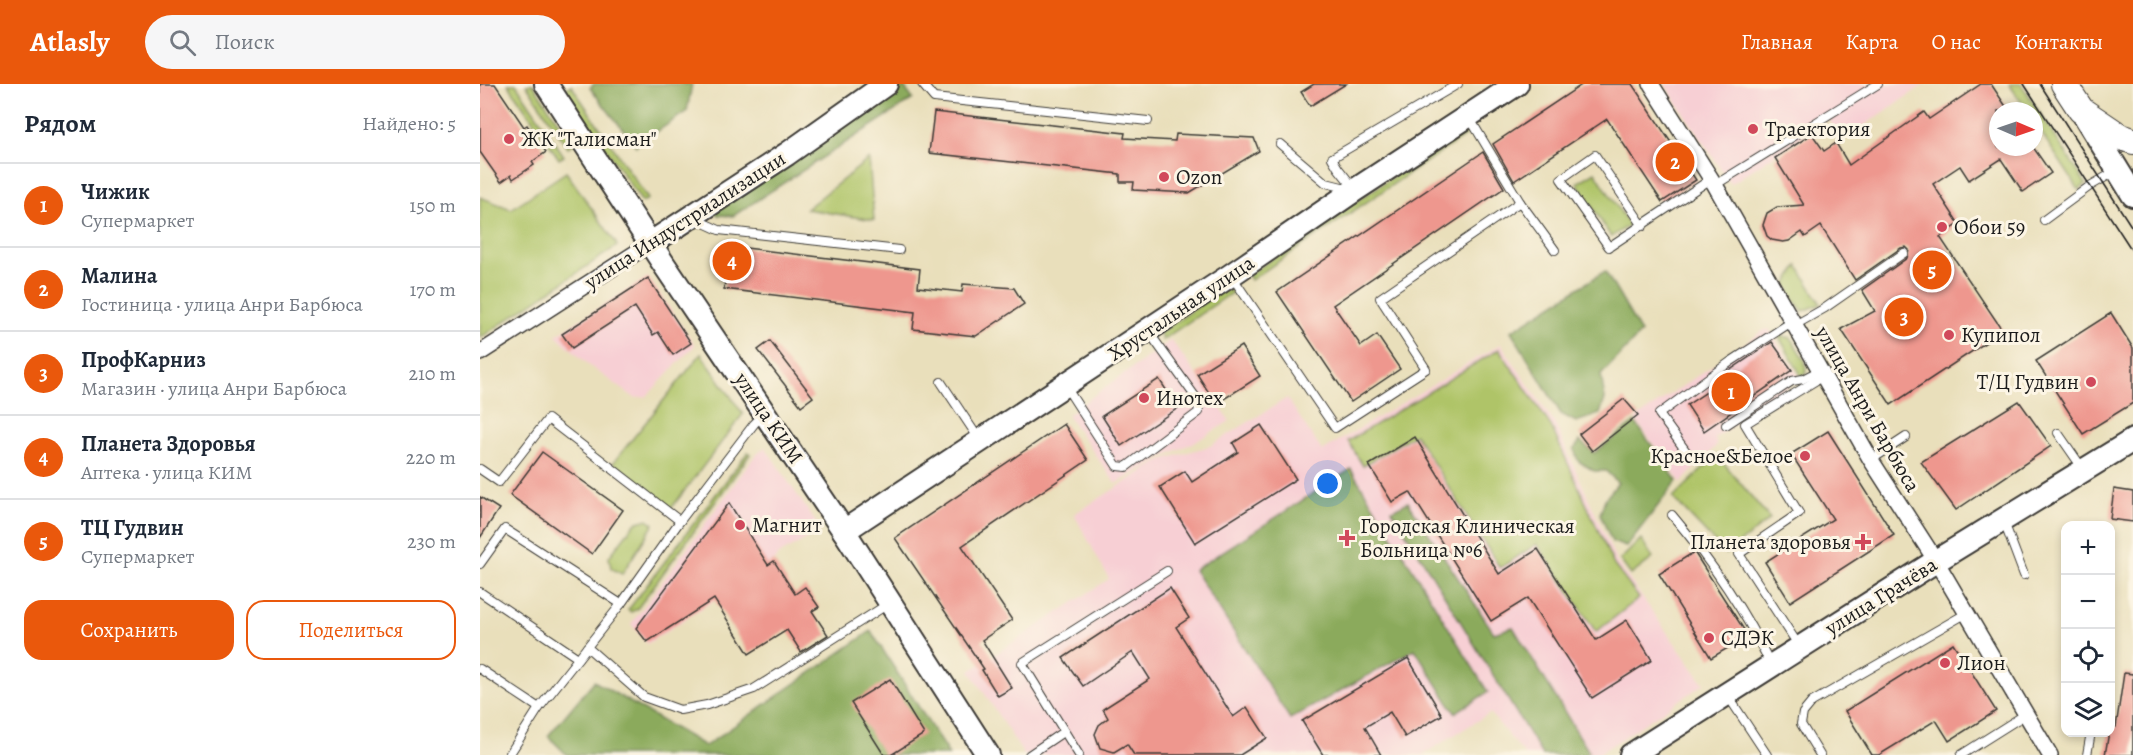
<!DOCTYPE html>
<html lang="ru">
<head>
<meta charset="utf-8">
<style>
  :root { --surface:#fff; --page:#f6f6f7; --text:#1f2937; --muted:#747a83; --line:#e0e1e3; --accent:#ea580c }
  body { margin:0; font-family:Alegreya,serif; background:var(--page); color:var(--text) }
  .controls { position:absolute; right:18px; bottom:18px; display:grid; overflow:hidden; border-radius:12px; box-shadow:0 3px 9px #0003 }
  .controls button { width:54px; height:54px; display:grid; place-items:center; padding:0; border:0; border-bottom:2px solid var(--line); background:var(--surface); color:var(--text); font:30px sans-serif }
  .compass { position:absolute; left:1509px; top:18px; width:54px; height:54px; border-radius:50%; background:var(--surface); box-shadow:0 3px 9px #0003; rotate:92deg }
  .you { position:absolute; left:848px; top:400px; width:21px; height:21px; margin:-15px; border:4px solid #fff; border-radius:50%; background:#1a73e8; box-shadow:0 0 0 9px #1a73e833 }
  .badge { display:grid; place-items:center; width:39px; height:39px; border-radius:50%; background:var(--accent); color:#fff; font-size:20px; font-weight:700 }
  .pin { position:absolute; translate:-50% -50%; border:3px solid #fff; box-shadow:0 2px 6px #0006 }
  .list { margin:0; padding:0; list-style:none }
  h2 { display:flex; justify-content:space-between; align-items:center; height:78px; margin:0; padding:0 24px; font-size:26px }
  h2 small { font-size:20px; font-weight:400; color:var(--muted) }
  .list li { display:grid; grid-template-columns:39px 1fr auto; gap:18px; align-items:center; box-sizing:border-box; height:84px; padding:0 24px; border-top:2px solid var(--line) }
  .list b { display:block; font-size:22px; white-space:nowrap }
  .list p { margin:0; font-size:20px; white-space:nowrap; color:var(--muted) }
  .list em { font-size:20px; font-style:normal; color:var(--muted) }
  .actions { display:flex; gap:12px; padding:18px 24px }
  .actions a { flex:1; padding:14px 0; border:2px solid var(--accent); border-radius:18px; text-align:center; font-size:21px; color:var(--accent) }
  .actions .main { background:var(--accent); color:#fff }
  .icon { flex:none; width:33px; height:33px; fill:none; stroke:currentColor; stroke-width:2; stroke-linecap:round; stroke-linejoin:round }
  .map { position:relative; flex:none; width:1653px; height:671px; overflow:hidden }
  header { display:flex; align-items:center; gap:36px; box-sizing:border-box; height:84px; padding:0 30px; background:var(--accent); color:#fff }
  header strong { font-size:28px }
  nav { display:flex; gap:33px; margin-inline-start:auto; font-size:21px }
  .search { width:420px; height:54px; background:var(--page); display:flex; align-items:center; gap:15px; box-sizing:border-box; padding:0 21px; border-radius:33px; color:var(--muted); font-size:22px }
  main { display:flex }
  aside { flex:1; background:var(--surface) }
  .map>svg:first-child { display:block }
  .built { fill:#f7cfd4 }
  .green { fill:#afc468; stroke:#667042; stroke-width:1.5 }
  .forest { fill:#8baa5c; stroke:#54633c; stroke-width:1.5 }
  .building { fill:#ee978e }
  .lines { fill:none; stroke-linecap:round; stroke-linejoin:round }
  .lane-casing { stroke:#3b3934; stroke-width:10 }
  .street-casing { stroke:#3b3934; stroke-width:18 }
  .secondary-casing { stroke:#3b3934; stroke-width:26 }
  .primary-casing { stroke:#3b3934; stroke-width:28 }
  .lane { stroke:#fff; stroke-width:8 }
  .street { stroke:#fff; stroke-width:15 }
  .secondary { stroke:#fff; stroke-width:22 }
  .primary { stroke:#fff; stroke-width:26 }
  .tram { stroke:#1c1c1c; stroke-width:1.5 }
  .poi-dot { fill:#d1495b; stroke:#fcf5e5; stroke-width:2 }
  .labels { text-anchor:middle; stroke-width:6; stroke-linejoin:round; paint-order:stroke }
  .poi-label { font-size:21px; fill:#1c1c1c; stroke:#fcf5e5; text-anchor:start }
  .street-label { font-size:21px; fill:#1c1c1c; stroke:#fcf5e5 }
</style>
</head>
<body>
<header>
<strong>Atlasly</strong>
<div class="search"><svg class="icon" aria-label="search" viewBox="0 0 24 24"><circle cx="10" cy="10" r="6"/><path d="M15 15l6 6"/></svg>Поиск</div>
<nav><a>Главная</a><a>Карта</a><a>О нас</a><a>Контакты</a></nav>
</header>
<main>
<aside>
<h2>Рядом<small>Найдено: 5</small></h2>
<ul class="list">
<li><span class="badge">1</span><div><b>Чижик</b><p>Супермаркет</p></div><em>150 m</em></li>
<li><span class="badge">2</span><div><b>Малина</b><p>Гостиница · улица Анри Барбюса</p></div><em>170 m</em></li>
<li><span class="badge">3</span><div><b>ПрофКарниз</b><p>Магазин · улица Анри Барбюса</p></div><em>210 m</em></li>
<li><span class="badge">4</span><div><b>Планета Здоровья</b><p>Аптека · улица КИМ</p></div><em>220 m</em></li>
<li><span class="badge">5</span><div><b>ТЦ Гудвин</b><p>Супермаркет</p></div><em>230 m</em></li>
</ul>
<div class="actions"><a class="main">Сохранить</a><a>Поделиться</a></div>
</aside>
<div class="map">
<svg width="1653" height="671" viewBox="0 0 1653 671">
  <rect width="100%" height="100%" fill="#fcf5e5"/>
  <filter id="ink" filterUnits="userSpaceOnUse"><feTurbulence type="fractalNoise" baseFrequency=".0167" numOctaves="2"/><feDisplacementMap in="SourceGraphic" scale="12" xChannelSelector="R" yChannelSelector="G"/><feConvolveMatrix kernelMatrix="1 2 1 2 8 2 1 2 1" color-interpolation-filters="sRGB"/></filter>
  <filter id="wash" filterUnits="userSpaceOnUse"><feTurbulence type="fractalNoise" baseFrequency=".008" numOctaves="4" result="noise"/><feDisplacementMap in="SourceGraphic" scale="24" xChannelSelector="R" yChannelSelector="G"/><feGaussianBlur stdDeviation="1.35" result="paint"/><feColorMatrix in="noise" values="0 0 0 0 0 0 0 0 0 0 0 0 0 0 0 0 0 1.4 0 .05"/><feComposite in="paint" operator="in"/></filter>
  <g filter="url(#wash)">
    <rect width="100%" height="100%" fill="#e9dfbb"/>
    <g class="built">
      <polygon points="1184,0 1445,0 1363,56 1348,35 1251,100"/>
      <polygon points="168,193 215,261 166,313 155,314 111,283 76,251"/>
      <polygon points="1289,245 1320,294 1235,354 1237,361 1201,399 1155,335 1284,246"/>
      <polygon points="691,256 750,337 715,358 680,374 636,400 587,331"/>
      <polygon points="1021,260 1075,340 1137,478 1224,600 1117,671 1045,671 1010,629 942,671 544,671 490,587 629,495 594,430 681,376 730,362 807,314 842,367"/>
      <polygon points="285,363 341,446 297,472 295,476 264,497 167,560 151,540 274,373"/>
    </g>
    <g class="green">
      <polygon points="28,0 36,0 84,72 79,75"/>
      <polygon points="46,0 53,0 93,60 88,64"/>
      <polygon points="1529,0 1541,0 1606,100 1599,106 1554,38 1554,27 1547,27"/>
      <polygon points="91,1 168,115 162,118 85,5"/>
      <polygon points="982,46 987,46 989,49 771,196 769,193 770,190"/>
      <polygon points="389,75 394,136 326,125"/>
      <polygon points="86,88 136,159 137,162 0,254 0,113 31,125"/>
      <polygon points="1115,88 1149,141 1131,153 1097,99"/>
      <polygon points="1318,182 1341,220 1323,227 1314,216 1306,200"/>
      <polygon points="750,206 753,208 682,256 680,249 741,207"/>
      <polygon points="1298,251 1311,254 1325,277 1326,289 1322,293"/>
      <polygon points="1019,265 1071,342 1134,481 1159,514 1116,548 1057,460 1020,484 935,350 883,382 868,357"/>
      <polygon points="221,270 263,330 190,426 133,379"/>
      <polygon points="268,368 270,370 263,380 157,525 151,528 148,526"/>
      <polygon points="1237,371 1290,435 1246,470 1193,414"/>
      <polygon points="168,435 174,440 142,490 131,484 129,473 155,439"/>
      <polygon points="1161,455 1173,474 1151,491 1140,476"/>
    </g>
    <g class="forest">
      <polygon points="114,0 212,0 207,27 156,62 110,4"/>
      <polygon points="424,3 433,15 253,132 238,131 236,129 236,125"/>
      <polygon points="1125,187 1161,249 1121,291 1125,315 1120,330 1096,338 1081,330 1031,247"/>
      <polygon points="1155,338 1197,397 1146,463 1132,458 1120,430 1125,415 1138,399 1126,387 1114,387 1098,377 1094,365 1100,357 1114,369"/>
      <polygon points="871,385 1008,608 975,629 935,565 810,635 714,486"/>
      <polygon points="928,418 1014,549 1033,543 1109,668 1104,671 1062,671 912,426"/>
      <polygon points="391,547 469,671 87,671 68,652 114,597 225,662"/>
    </g>
    <g id="blocks">
      <g class="building">
        <polygon points="0,0 15,0 44,43 47,41 66,68 52,78 54,81 33,95 31,91 21,98 0,68"/>
        <polygon points="834,0 866,0 830,22 821,8"/>
        <polygon points="1103,0 1152,0 1216,96 1182,118 1127,35 1034,97 1013,60"/>
        <polygon points="1501,0 1511,0 1529,27 1518,27 1518,63 1553,63 1571,89 1543,108 1521,75 1489,96 1480,82 1453,100 1479,140 1460,153 1523,247 1411,321 1361,245 1395,227 1382,206 1427,174 1429,166 1426,163 1421,164 1375,196 1341,142 1325,153 1322,148 1309,157 1303,158 1292,156 1287,152 1283,141 1287,129 1297,123 1324,121 1295,74 1332,50 1344,67 1356,59 1369,81 1444,28 1449,35"/>
        <polygon points="454,28 645,49 644,54 695,57 696,50 774,54 779,67 709,109 653,106 654,98 640,98 640,90 449,69"/>
        <polygon points="1003,68 1024,104 853,221 881,262 897,251 920,285 871,318 797,208"/>
        <polygon points="249,162 440,185 438,203 482,208 483,200 534,204 544,220 496,252 433,245 435,228 244,205"/>
        <polygon points="168,194 211,259 193,271 178,248 173,251 155,223 92,264 82,250"/>
        <polygon points="1631,229 1653,264 1653,319 1603,350 1556,277"/>
        <polygon points="290,257 333,313 321,322 278,266"/>
        <polygon points="1292,258 1312,286 1224,347 1207,321 1234,303 1231,299"/>
        <polygon points="761,262 780,292 736,320 717,290"/>
        <polygon points="679,295 698,324 641,362 622,332"/>
        <polygon points="1144,315 1158,331 1112,367 1099,350"/>
        <polygon points="1539,317 1571,362 1476,426 1441,378"/>
        <polygon points="584,340 608,376 482,462 532,536 502,556 532,604 518,612 502,586 504,585 415,454"/>
        <polygon points="781,341 816,395 715,459 680,403 705,387 712,398 758,368 753,359"/>
        <polygon points="1348,347 1414,451 1310,518 1285,478 1353,435 1311,370"/>
        <polygon points="935,353 1019,490 1058,465 1116,556 1147,536 1172,576 1112,614 1048,514 1011,537 930,408 912,418 889,381"/>
        <polygon points="62,368 143,426 112,470 30,411"/>
        <polygon points="1634,405 1653,408 1653,438 1630,435"/>
        <polygon points="0,413 19,425 0,454"/>
        <polygon points="249,419 288,481 294,477 315,510 325,503 339,523 332,527 348,551 321,568 307,546 269,570 234,515 167,558 156,544"/>
        <polygon points="1214,468 1268,552 1231,574 1179,490"/>
        <polygon points="690,504 709,534 696,543 753,633 767,623 787,654 760,671 654,671 647,660 634,668 620,664 615,650 619,641 628,634 623,625 670,595 653,568 603,602 583,574"/>
        <polygon points="1473,559 1516,627 1469,657 1456,636 1399,671 1392,671 1365,627"/>
        <polygon points="928,574 962,631 925,653 910,628 885,643 901,671 843,671 822,637"/>
        <polygon points="1644,589 1653,590 1653,671 1625,671 1630,642 1636,643"/>
        <polygon points="410,595 444,650 411,671 404,671 371,619"/>
      </g>
    </g>
  </g>
  <g filter="url(#ink)">
    <use href="#blocks" fill-opacity="0" stroke="#3b3934" stroke-width="1.5"/>
    <g class="lines">
      <g class="lane-casing">
        <g id="lane">
          <polyline points="442,0 454,14 668,37"/>
          <polyline points="989,33 1040,118"/>
          <polyline points="800,60 846,99 870,105"/>
          <polyline points="1235,101 1398,0"/>
          <polyline points="874,104 858,84 852,74 978,0"/>
          <polyline points="215,135 239,146 419,166"/>
          <polyline points="1564,136 1610,102 1636,87"/>
          <polyline points="1163,142 1115,71 1081,95 1129,163 1231,95"/>
          <polyline points="753,194 855,344 946,285 900,214 1040,118 1075,166"/>
          <polyline points="1315,241 1345,224 1424,169"/>
          <polyline points="461,298 499,355"/>
          <polyline points="586,303 637,382 646,383 719,328 717,315 668,247"/>
          <polyline points="1246,341 1312,297 1323,295 1340,286"/>
          <polyline points="1578,349 1603,385"/>
          <polyline points="1208,370 1179,330 1250,278 1313,237"/>
          <polyline points="1391,376 1426,353"/>
          <polyline points="0,385 19,398 68,335 200,437"/>
          <path d="M 1192,431 C 1231,477 1265,527 1291,581"/>
          <polyline points="1524,438 1544,491"/>
          <polyline points="0,480 25,445 141,520"/>
          <polyline points="0,508 98,574"/>
          <polyline points="1319,562 1259,470 1319,429 1265,340 1343,292"/>
          <polyline points="107,563 164,613 200,626 227,621 274,605 408,520"/>
          <polyline points="0,585 59,624"/>
          <polyline points="1248,612 1287,671"/>
          <polyline points="29,671 59,624 141,520 200,437 274,340 283,331"/>
          <polyline points="549,671 583,648"/>
          <polyline points="599,671 542,579 687,487"/>
          <polyline points="1340,671 1321,640 1323,629 1332,618 1487,529"/>
          <polyline points="1481,671 1546,630"/>
          <polyline points="1607,671 1611,648"/>
        </g>
      </g>
      <g class="street-casing">
        <g id="street">
          <polyline points="1171,0 1235,101 1391,376 1456,477 1570,671"/>
          <polyline points="0,269 171,159"/>
        </g>
      </g>
      <g class="secondary-casing">
        <g id="secondary">
          <polyline points="66,0 183,179 364,447 508,671"/>
          <polyline points="1601,26 1653,111"/>
          <polyline points="171,159 307,70 406,0"/>
          <polyline points="364,447 751,191 875,106 1037,0"/>
          <polyline points="1151,671 1456,477 1653,356"/>
        </g>
      </g>
      <g class="primary-casing">
        <polyline id="primary" points="1584,0 1601,26 1641,53 1653,57"/>
      </g>
      <use href="#lane" class="lane"/>
      <use href="#street" class="street"/>
      <use href="#secondary" class="secondary"/>
      <use href="#primary" class="primary"/>
      <g class="tram">
        <polyline points="1544,0 1653,168"/>
        <polyline points="1560,0 1653,145"/>
      </g>
    </g>
  </g>
  <g class="poi-dot">
    <circle cx="1273" cy="45" r="6"/>
    <circle cx="29" cy="55" r="6"/>
    <circle cx="684" cy="93" r="6"/>
    <circle cx="1462" cy="143" r="6"/>
    <circle cx="1469" cy="251" r="6"/>
    <circle cx="1611" cy="298" r="6"/>
    <circle cx="664" cy="314" r="6"/>
    <circle cx="1325" cy="372" r="6"/>
    <circle cx="260" cy="441" r="6"/>
    <path d="M864 445h6v6h6v6h-6v6h-6v-6h-6v-6h6z"/>
    <path d="M1380 449h6v6h6v6h-6v6h-6v-6h-6v-6h6z"/>
    <circle cx="1229" cy="554" r="6"/>
    <circle cx="1465" cy="579" r="6"/>
  </g>
  <g class="labels">
    <g class="poi-label">
      <text x="1285" y="52">Траектория</text>
      <text x="41" y="62">ЖК "Талисман"</text>
      <text x="696" y="100">Ozon</text>
      <text x="1474" y="150">Обои 59</text>
      <text x="1481" y="258">Купипол</text>
      <text x="1599" y="305" text-anchor="end">Т/Ц Гудвин</text>
      <text x="676" y="321">Инотех</text>
      <text x="1313" y="379" text-anchor="end">Красное&amp;Белое</text>
      <text x="272" y="448">Магнит</text>
      <text x="880" y="449">Городская Клиническая<tspan x="880" dy="24">Больница №6</tspan></text>
      <text x="1371" y="465" text-anchor="end">Планета здоровья</text>
      <text x="1241" y="561">СДЭК</text>
      <text x="1477" y="586">Лион</text>
    </g>
    <g class="street-label">
      <text transform="translate(205 136) rotate(-33)" y="7">улица Индустриализации</text>
      <text transform="translate(701 224) rotate(-34)" y="7">Хрустальная улица</text>
      <text transform="translate(1388 325) rotate(60)" y="7">улица Анри Барбюса</text>
      <text transform="translate(289 334) rotate(56)" y="7">улица КИМ</text>
      <text transform="translate(1401 512) rotate(-32)" y="7">улица Грачёва</text>
    </g>
  </g>
</svg>
<div class="controls">
<button>+</button>
<button>−</button>
<button><svg class="icon" aria-label="locate" viewBox="0 0 24 24"><circle cx="12" cy="12" r="6"/><path d="M12 2v4M12 18v4M2 12h4M18 12h4"/></svg></button>
<button><svg class="icon" aria-label="layers" viewBox="0 0 24 24"><path d="M12 4l9 5-9 5-9-5zM3 14l9 5 9-5"/></svg></button>
</div>
<svg class="compass" viewBox="-18 -18 36 36"><path d="M0-13l5 13h-10z" fill="#e53935"/><path d="M0 13l5-13h-10z" fill="#747a83"/></svg>
<div class="you"></div>
<div class="pin badge" style="left:1251px;top:308px">1</div>
<div class="pin badge" style="left:1195px;top:78px">2</div>
<div class="pin badge" style="left:1424px;top:233px">3</div>
<div class="pin badge" style="left:252px;top:177px">4</div>
<div class="pin badge" style="left:1452px;top:186px">5</div>
</div>
</main>
</body>
</html>
